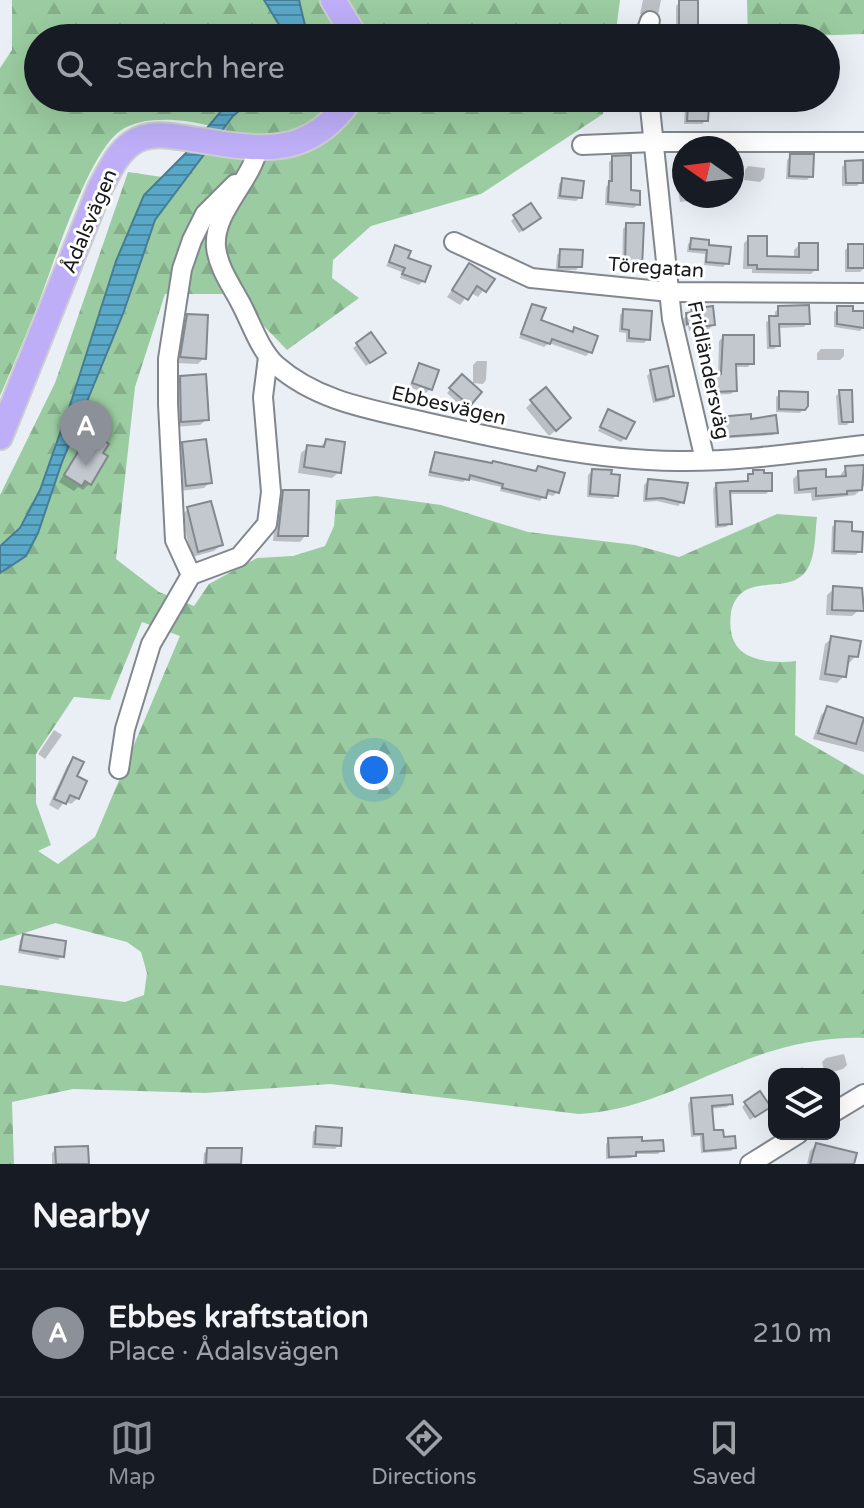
<!DOCTYPE html>
<html lang="en">
<head>
<meta charset="utf-8">
<style>
  :root { --surface:#171b24; --page:#242831; --text:#f1f3f6; --muted:#9ea1a6; --line:#363941; --accent:#8c9099 }
  body { margin:0; font-family:"Varela Round",sans-serif; background:var(--page); color:var(--text) }
  .controls { position:absolute; right:24px; bottom:24px; display:grid; overflow:hidden; border-radius:16px; box-shadow:0 8px 32px #0002 }
  .controls button { width:72px; height:72px; display:grid; place-items:center; padding:0; border:0; border-bottom:2px solid var(--line); background:var(--surface); color:var(--text); font:40px sans-serif }
  .compass { position:absolute; left:672px; top:136px; width:72px; height:72px; border-radius:50%; background:var(--surface); box-shadow:0 8px 32px #0002; rotate:284deg }
  .you { position:absolute; left:374px; top:770px; width:28px; height:28px; margin:-20px; border:6px solid #fff; border-radius:50%; background:#1a73e8; box-shadow:0 0 0 12px #1a73e833 }
  .badge { display:grid; place-items:center; width:52px; height:52px; border-radius:50%; background:var(--accent); color:#fff; font-size:26px; font-weight:700 }
  .pin { position:absolute; translate:-50% -66px; filter:drop-shadow(0 2px 4px #0008) }
  .pin::after { content:''; position:absolute; top:42px; width:28px; height:24px; background:inherit; clip-path:polygon(0 0,100% 0,50% 100%) }
  .list { margin:0; padding:0; list-style:none }
  h2 { display:flex; justify-content:space-between; align-items:center; height:104px; margin:0; padding:0 32px; font-size:34px }
  h2 small { font-size:26px; font-weight:400; color:var(--muted) }
  .list li { display:grid; grid-template-columns:52px 1fr auto; gap:24px; align-items:center; box-sizing:border-box; height:128px; padding:0 32px; border-top:2px solid var(--line) }
  .list b { display:block; font-size:30px; white-space:nowrap }
  .list p { margin:0; font-size:26px; white-space:nowrap; color:var(--muted) }
  .list em { font-size:26px; font-style:normal; color:var(--muted) }
  .icon { flex:none; width:44px; height:44px; fill:none; stroke:currentColor; stroke-width:2; stroke-linecap:round; stroke-linejoin:round }
  .map { position:relative; flex:none; width:864px; height:1164px; overflow:hidden }
  .search { position:absolute; background:var(--surface); box-shadow:0 8px 32px #0002; left:24px; right:24px; top:24px; height:88px; display:flex; align-items:center; gap:20px; box-sizing:border-box; padding:0 28px; border-radius:44px; color:var(--muted); font-size:30px }
  .sheet { height:232px; background:var(--surface) }
  nav { display:flex; justify-content:space-around; align-items:center; box-sizing:border-box; height:112px; border-top:2px solid var(--line); background:var(--surface); font-size:22px; color:var(--muted) }
  nav a { display:grid; justify-items:center; gap:4px }
  nav .on { color:var(--accent) }
  .map>svg:first-child { display:block }
  .forest { fill:url(#forest-firs); fill-rule:evenodd }
  .water { fill:url(#water-rules); stroke:#467d94; stroke-width:2 }
  .shadow { fill:#0003 }
  .building { fill:#c3c8cf; stroke:#83888e; stroke-width:2 }
  .lines { fill:none; stroke-linecap:round; stroke-linejoin:round }
  .minor-casing { stroke:#82878d; stroke-width:22 }
  .major-casing { stroke:#cccdcd; stroke-width:28 }
  .minor { stroke:#fff; stroke-width:18 }
  .major { stroke:#bdaef7; stroke-width:24 }
  .labels { text-anchor:middle; stroke-width:6; stroke-linejoin:round; paint-order:stroke }
  .street-label { font-size:20px; fill:#181a1c; stroke:#fff }
</style>
</head>
<body>
<div class="map">
<svg width="864" height="1164" viewBox="0 0 864 1164">
  <defs>
    <pattern id="forest-firs" width="22" height="20" patternUnits="userSpaceOnUse" patternTransform="scale(2)"><rect width="22" height="20" fill="#9bcca1"/><path d="M5 1l3.5 6h-7zM16 11l3.5 6h-7z" fill="#85af8a"/></pattern>
    <pattern id="water-rules" width="6" height="5" patternUnits="userSpaceOnUse" patternTransform="scale(2)"><rect width="6" height="5" fill="#5aa8c8"/><path d="M0 2.5h6" fill="none" stroke="#4988a2"/></pattern>
  </defs>
  <rect width="100%" height="100%" fill="#eaeff6"/>
  <g class="forest">
    <path d="M 12,0 L 264,0 L 281,28 L 279,38 L 38,38 L 38,98 L 232,98 L 210,126 C 184,119 143,115 120,131 C 86,156 52,270 35,312 C 24,340 12,368 0,396 L 0,68 L 12,50 Z"/>
    <polygon points="299,0 620,0 615,38 308,38"/>
    <polygon points="747,0 864,0 864,34 748,38"/>
    <path d="M 255,98 L 605,98 L 603,114 L 481,194 L 371,226 L 333,260 L 332,278 L 359,298 L 287,350 L 259,321 L 246,294 L 165,294 L 135,387 L 116,559 L 159,592 L 194,606 L 209,584 L 257,558 L 293,556 L 325,546 L 334,526 L 336,500 L 376,496 L 441,505 L 528,532 L 635,545 L 679,557 L 777,514 L 817,517 C 815,532 816,558 806,571 C 788,597 741,569 731,612 C 730,620 730,628 732,636 C 735,645 739,650 747,655 C 762,662 780,663 796,661 L 795,735 L 864,775 L 864,1038 C 833,1037 803,1042 772,1051 C 707,1071 649,1111 579,1114 L 330,1084 L 205,1093 L 73,1089 L 12,1102 L 14,1164 L 0,1164 L 0,985 L 125,1002 L 144,995 L 147,973 L 141,952 L 127,942 L 55,923 L 0,941 L 0,573 L 26,556 L 38,533 L 62,462 L 124,314 L 155,220 L 233,116 ZM 142,622 L 180,636 L 95,837 L 58,864 L 38,851 L 51,845 L 36,803 L 36,754 L 74,697 L 110,700 Z"/>
    <polygon points="128,172 162,177 144,195 40,490 20,528 0,545 0,495 55,383"/>
  </g>
  <g class="water">
    <polygon points="264,0 299,0 308,38 279,38 281,28"/>
    <polygon points="232,98 255,98 233,116 155,220 123,314 62,462 38,533 26,556 0,573 0,546 20,528 40,490 72,399 116,261 144,195 187,152"/>
  </g>
  <g class="shadow">
    <polygon points="643,0 661,0 658,15 655,18 649,12 640,14"/>
    <polygon points="680,2 696,28 692,32 676,32 676,6"/>
    <polygon points="689,103 707,103 706,120 702,124 684,124 685,107"/>
    <polygon points="791,156 811,176 807,180 786,179 787,160"/>
    <polygon points="613,158 638,204 634,208 605,205 606,187 609,184 609,162"/>
    <polygon points="846,163 861,182 857,186 842,186 842,167"/>
    <polygon points="748,166 765,168 764,178 760,182 744,180 745,170"/>
    <polygon points="680,172 684,172 684,196 698,196 695,200 680,202 676,176"/>
    <polygon points="562,180 580,197 576,201 557,199 559,184"/>
    <polygon points="515,217 535,222 519,233 511,221"/>
    <polygon points="627,225 640,268 636,272 622,271 623,229"/>
    <polygon points="749,238 765,258 794,259 794,250 799,245 816,269 811,274 752,273 752,269 743,269 744,243"/>
    <polygon points="692,240 706,246 727,263 723,267 704,265 705,254 687,252 688,244"/>
    <polygon points="849,246 864,268 860,272 845,272 845,250"/>
    <polygon points="396,248 423,281 419,285 400,278 402,272 386,266"/>
    <polygon points="561,251 580,266 576,270 556,270 557,255"/>
    <polygon points="469,265 492,279 478,297 470,292 460,305 447,297"/>
    <polygon points="533,306 539,321 571,333 575,330 590,352 586,356 549,343 544,347 519,338"/>
    <polygon points="779,308 808,323 804,327 777,328 778,345 774,349 767,349 766,322 775,318 775,312"/>
    <polygon points="838,308 851,313 864,313 864,327 860,331 834,327 834,312"/>
    <polygon points="624,311 648,339 644,343 626,342 626,333 619,332 620,315"/>
    <polygon points="692,311 713,325 709,329 689,331 688,326 684,327 683,319"/>
    <polygon points="188,316 204,358 198,364 175,363 181,323"/>
    <polygon points="723,337 752,363 748,367 734,367 735,390 731,394 709,395 709,381 713,377 718,377 719,341"/>
    <polygon points="357,345 379,356 366,366 353,348"/>
    <polygon points="821,349 844,349 844,356 840,360 817,360 817,353"/>
    <polygon points="477,361 487,361 486,380 483,384 473,383 473,365"/>
    <polygon points="419,366 430,389 426,393 409,387"/>
    <polygon points="651,372 672,396 668,400 653,403 647,376"/>
    <polygon points="462,376 480,392 464,409 447,393"/>
    <polygon points="181,378 207,419 200,425 175,427 174,384"/>
    <polygon points="840,392 851,421 847,425 838,425 836,396"/>
    <polygon points="780,394 806,406 800,413 776,412 776,397"/>
    <polygon points="532,402 563,424 549,436 526,408"/>
    <polygon points="609,412 625,438 621,442 598,431"/>
    <polygon points="719,419 749,421 776,432 773,435 718,439 716,422"/>
    <polygon points="90,435 100,454 106,457 89,484 83,490 78,487 74,491 59,482"/>
    <polygon points="326,441 339,472 332,478 298,473 301,453 308,447 319,448"/>
    <polygon points="183,444 210,482 204,488 180,491 176,450"/>
    <polygon points="435,455 533,473 538,468 557,492 553,496 545,494 540,501 500,491 501,487 467,479 463,482 428,476 432,458"/>
    <polygon points="864,467 864,486 855,495 812,501 811,493 794,494 793,479 799,473 824,479 841,478 841,474 846,468"/>
    <polygon points="592,471 616,495 613,499 587,497 588,475"/>
    <polygon points="754,472 770,490 766,494 728,494 730,523 726,527 715,528 713,489 716,485 745,483"/>
    <polygon points="648,481 682,502 678,506 657,501 643,502 644,485"/>
    <polygon points="284,492 306,535 300,542 273,541 277,498"/>
    <polygon points="188,509 221,545 214,551 192,557 181,516"/>
    <polygon points="836,523 850,533 860,551 856,555 831,554 832,527"/>
    <polygon points="834,589 859,610 852,616 826,615 827,595"/>
    <polygon points="832,638 856,656 849,663 846,662 844,676 837,683 819,680 825,644"/>
    <polygon points="828,708 864,720 864,752 813,739 821,715"/>
    <polygon points="54,730 62,735 45,759 38,754"/>
    <polygon points="73,759 78,798 71,804 65,801 58,810 49,805 67,766"/>
    <polygon points="23,937 62,956 58,960 18,953 20,940"/>
    <polygon points="844,1054 847,1065 843,1069 825,1074 822,1062 826,1058"/>
    <polygon points="803,1067 805,1074 781,1074 782,1073"/>
    <polygon points="691,1100 731,1103 727,1107 710,1109 713,1132 734,1147 731,1151 701,1153 700,1136 691,1137 688,1104"/>
    <polygon points="745,1104 764,1110 750,1120 742,1107"/>
    <polygon points="317,1128 339,1145 335,1149 312,1148 313,1132"/>
    <polygon points="609,1140 640,1143 662,1150 658,1154 635,1154 631,1158 606,1159 606,1144"/>
    <polygon points="816,1145 852,1164 807,1164 810,1151"/>
    <polygon points="56,1149 87,1164 52,1164 52,1153"/>
    <polygon points="208,1150 239,1164 203,1164 204,1153"/>
  </g>
  <g class="building">
    <polygon points="679,0 698,0 698,29 679,28"/>
    <polygon points="688,105 709,106 708,121 687,121"/>
    <polygon points="790,154 814,154 813,177 789,176"/>
    <polygon points="631,155 631,190 640,191 640,205 608,202 609,181 612,181 612,156"/>
    <polygon points="863,160 863,183 846,183 845,161"/>
    <polygon points="562,178 584,181 582,198 560,196"/>
    <polygon points="531,203 541,218 523,230 513,215"/>
    <polygon points="626,223 644,223 642,268 625,268"/>
    <polygon points="748,236 767,236 767,256 799,257 799,243 818,243 818,270 757,269 757,265 748,265"/>
    <polygon points="691,238 709,240 709,245 731,247 729,264 706,262 707,250 690,249"/>
    <rect x="848" y="244" width="16" height="24"/>
    <polygon points="395,245 411,251 408,258 431,266 425,282 402,274 405,268 389,262"/>
    <polygon points="560,249 583,250 582,267 559,267"/>
    <polygon points="469,263 495,279 486,292 477,286 468,300 452,290"/>
    <polygon points="532,304 546,308 541,320 573,332 574,327 598,336 592,353 552,339 550,344 521,334"/>
    <polygon points="809,305 810,324 779,324 780,346 770,346 769,316 778,316 778,306"/>
    <polygon points="713,306 715,325 692,328 692,323 687,324 686,313 692,312 691,309"/>
    <polygon points="837,306 853,306 853,311 864,311 864,328 837,324"/>
    <polygon points="623,309 652,311 650,340 629,338 629,330 622,329"/>
    <polygon points="187,314 208,315 206,359 180,357"/>
    <polygon points="371,332 386,353 370,363 356,343"/>
    <polygon points="723,335 754,335 754,364 736,364 737,391 713,392 712,375 721,374"/>
    <polygon points="419,363 439,370 432,390 412,383"/>
    <polygon points="668,366 674,396 656,400 650,370"/>
    <polygon points="206,374 209,420 181,422 180,376"/>
    <polygon points="462,374 482,392 470,406 449,388"/>
    <polygon points="546,387 571,418 556,431 530,400"/>
    <polygon points="839,390 852,390 853,422 842,422"/>
    <polygon points="779,391 808,392 808,406 805,410 779,409"/>
    <polygon points="608,409 635,422 626,439 600,427"/>
    <polygon points="751,414 751,419 776,415 778,433 721,437 718,417"/>
    <polygon points="90,432 109,444 103,453 108,456 91,485 85,481 82,486 64,475"/>
    <polygon points="206,439 212,483 186,486 182,442"/>
    <polygon points="326,439 345,442 341,473 304,467 307,445 324,447"/>
    <polygon points="435,452 492,463 493,461 536,471 538,466 565,473 559,493 548,490 546,498 502,488 503,484 470,475 469,480 430,472"/>
    <polygon points="864,465 862,490 847,491 847,494 816,496 816,488 799,490 798,471 826,469 826,477 846,476 845,466"/>
    <polygon points="592,469 612,470 611,474 620,475 618,496 590,494"/>
    <polygon points="753,470 764,470 764,473 772,473 772,491 730,491 732,524 718,525 716,483 748,481 748,474 753,474"/>
    <polygon points="648,479 688,483 684,503 662,498 646,499"/>
    <polygon points="283,490 309,490 308,536 278,536"/>
    <polygon points="211,501 223,545 198,552 187,507"/>
    <polygon points="835,521 852,522 852,531 863,532 862,552 834,551"/>
    <polygon points="833,586 862,588 864,611 832,610"/>
    <polygon points="831,636 861,641 858,657 849,656 846,677 825,674"/>
    <polygon points="827,706 864,718 856,744 818,733"/>
    <polygon points="73,757 84,762 77,776 87,781 79,799 70,795 66,804 54,799"/>
    <polygon points="23,934 66,941 64,957 20,950"/>
    <polygon points="760,1091 771,1107 755,1117 744,1102"/>
    <polygon points="732,1095 733,1104 712,1106 714,1130 723,1130 724,1137 735,1136 736,1148 704,1151 703,1134 694,1134 691,1098"/>
    <polygon points="316,1126 342,1128 341,1146 315,1144"/>
    <polygon points="642,1137 642,1141 663,1140 664,1151 636,1152 636,1156 609,1157 608,1138"/>
    <polygon points="816,1143 857,1153 854,1164 810,1164"/>
    <polygon points="88,1146 89,1164 56,1164 55,1147"/>
    <polygon points="207,1148 242,1148 241,1164 206,1164"/>
  </g>
  <g class="lines">
    <g class="minor-casing">
      <g id="minor">
        <polyline points="644,38 650,21"/>
        <polyline points="649,98 672,319 705,460"/>
        <polyline points="582,145 654,142 864,142"/>
        <path d="M 258,149 C 250,183 213,212 216,247 C 218,267 231,285 240,302 C 251,322 259,349 276,365 C 317,401 369,409 421,421 C 505,440 590,460 677,461 C 739,462 803,452 864,445"/>
        <polyline points="454,242 531,278 670,292 864,293"/>
        <polyline points="191,575 175,540 168,404 168,359 182,269 192,240 205,214 235,184"/>
        <polyline points="119,769 125,729 151,644 191,575 239,557 267,524 271,492 263,397 268,357"/>
        <polyline points="834,1112 864,1094"/>
        <polyline points="750,1164 798,1134"/>
      </g>
    </g>
    <g class="major-casing">
      <g id="major">
        <polyline points="333,0 356,38"/>
        <path d="M 0,437 L 100,188 C 109,172 116,154 132,143 C 148,132 167,135 185,138 C 253,148 306,164 351,98"/>
      </g>
    </g>
    <use href="#minor" class="minor"/>
    <use href="#major" class="major"/>
  </g>
  <g class="labels">
    <g class="street-label">
      <text transform="translate(89 221) rotate(-67)" y="7">Ådalsvägen</text>
      <text transform="translate(656 267) rotate(4)" y="7">Töregatan</text>
      <text transform="translate(709 370) rotate(78)" y="7">Fridländersväg</text>
      <text transform="translate(449 405) rotate(13)" y="7">Ebbesvägen</text>
    </g>
  </g>
</svg>
<div class="controls">
<button><svg class="icon" aria-label="layers" viewBox="0 0 24 24"><path d="M12 4l9 5-9 5-9-5zM3 14l9 5 9-5"/></svg></button>
</div>
<svg class="compass" viewBox="-18 -18 36 36"><path d="M0-13l5 13h-10z" fill="#e53935"/><path d="M0 13l5-13h-10z" fill="#9ea1a6"/></svg>
<div class="you"></div>
<div class="pin badge" style="left:86px;top:466px">A</div>
<div class="search"><svg class="icon" aria-label="search" viewBox="0 0 24 24"><circle cx="10" cy="10" r="6"/><path d="M15 15l6 6"/></svg>Search here</div>
</div>
<section class="sheet">
<h2>Nearby<small></small></h2>
<ul class="list">
<li><span class="badge">A</span><div><b>Ebbes kraftstation</b><p>Place · Ådalsvägen</p></div><em>210 m</em></li>
</ul>
</section>
<nav>
<a class="on"><svg class="icon" aria-label="map" viewBox="0 0 24 24"><path d="M3 6l6-2 6 2 6-2v14l-6 2-6-2-6 2zM9 4v14M15 6v14"/></svg>Map</a>
<a><svg class="icon" aria-label="directions" viewBox="0 0 24 24"><path d="M12 3l9 9-9 9-9-9zM9 14v-3h6M13 9l2 2-2 2"/></svg>Directions</a>
<a><svg class="icon" aria-label="saved" viewBox="0 0 24 24"><path d="M7 4h10v16l-5-4-5 4z"/></svg>Saved</a>
</nav>
</body>
</html>
